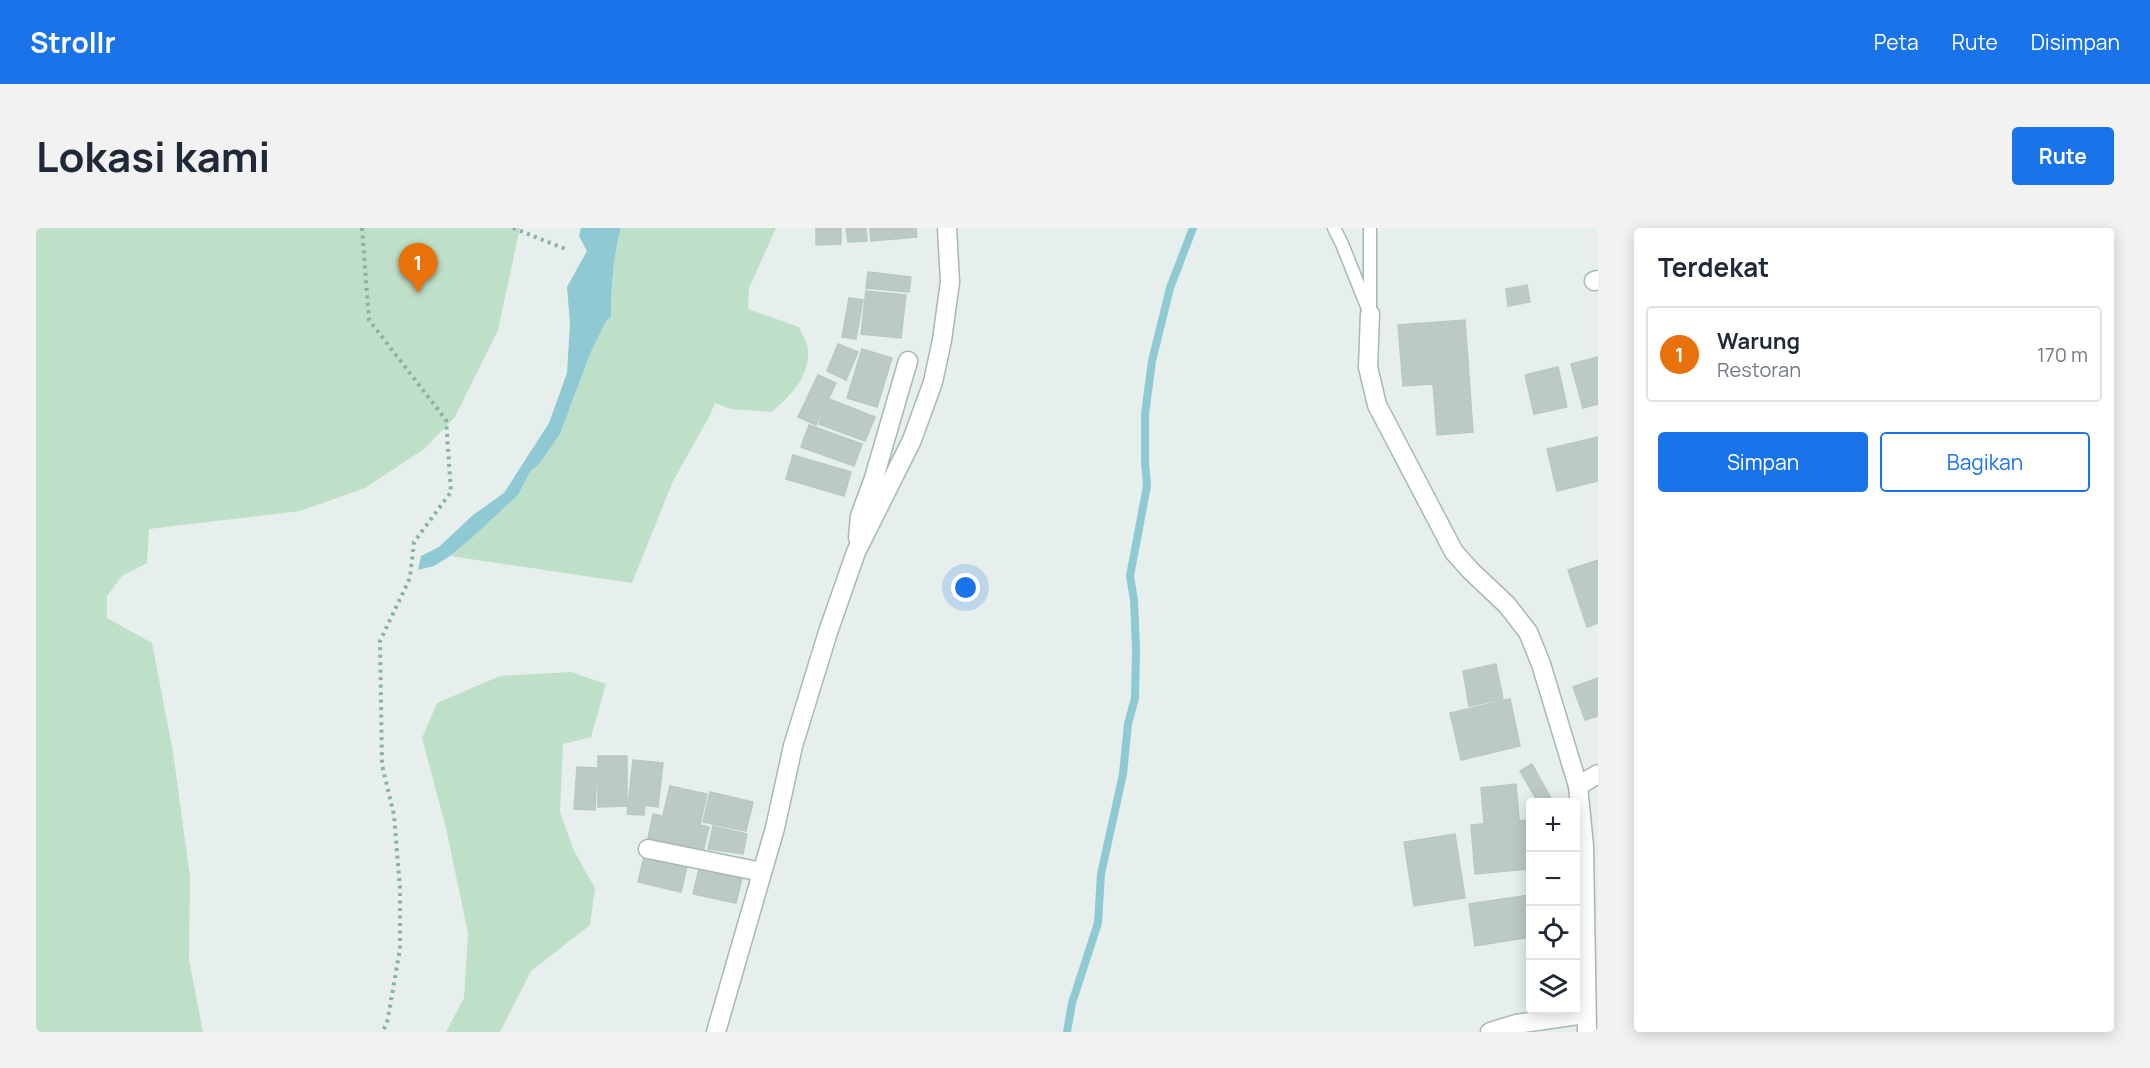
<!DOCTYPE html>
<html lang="id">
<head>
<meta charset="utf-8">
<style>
  :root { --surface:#fff; --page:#f2f2f3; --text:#1f2937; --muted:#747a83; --line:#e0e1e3; --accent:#1a73e8 }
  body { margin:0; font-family:Manrope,sans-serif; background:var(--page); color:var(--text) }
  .controls { position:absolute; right:18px; bottom:18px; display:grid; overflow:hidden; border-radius:6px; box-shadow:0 3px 15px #0003 }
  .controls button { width:54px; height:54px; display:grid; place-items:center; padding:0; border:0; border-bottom:2px solid var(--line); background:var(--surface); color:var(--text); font:30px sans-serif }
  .you { position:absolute; left:930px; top:360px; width:21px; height:21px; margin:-15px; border:4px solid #fff; border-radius:50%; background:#1a73e8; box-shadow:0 0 0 9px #1a73e833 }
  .badge { display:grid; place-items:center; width:39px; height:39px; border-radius:50%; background:var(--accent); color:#fff; font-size:20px; font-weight:700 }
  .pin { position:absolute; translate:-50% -50px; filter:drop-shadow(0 2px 3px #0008) }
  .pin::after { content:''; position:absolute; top:32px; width:21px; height:18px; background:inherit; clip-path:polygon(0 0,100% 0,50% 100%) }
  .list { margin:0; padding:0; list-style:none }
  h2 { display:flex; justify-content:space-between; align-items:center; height:78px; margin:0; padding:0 24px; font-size:26px }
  h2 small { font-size:20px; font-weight:400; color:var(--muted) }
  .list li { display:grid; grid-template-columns:39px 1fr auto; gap:18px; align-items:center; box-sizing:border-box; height:96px; margin:0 12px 12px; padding:0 12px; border:2px solid var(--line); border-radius:6px }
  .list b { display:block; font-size:22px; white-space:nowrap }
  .list p { margin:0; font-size:20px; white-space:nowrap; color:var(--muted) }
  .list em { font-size:20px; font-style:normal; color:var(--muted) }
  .actions { display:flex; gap:12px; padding:18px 24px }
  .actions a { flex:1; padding:14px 0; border:2px solid var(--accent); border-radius:6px; text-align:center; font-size:21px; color:var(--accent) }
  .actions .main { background:var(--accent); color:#fff }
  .icon { flex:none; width:33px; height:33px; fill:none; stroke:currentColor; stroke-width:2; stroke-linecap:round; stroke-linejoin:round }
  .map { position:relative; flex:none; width:1562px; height:804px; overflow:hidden; border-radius:6px }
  header { display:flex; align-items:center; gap:36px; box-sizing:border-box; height:84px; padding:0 30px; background:var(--accent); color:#fff }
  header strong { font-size:28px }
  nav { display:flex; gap:33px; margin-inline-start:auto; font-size:21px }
  .intro { display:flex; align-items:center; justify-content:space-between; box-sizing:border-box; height:144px; padding:0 36px }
  h1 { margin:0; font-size:42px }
  .button { padding:15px 27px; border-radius:6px; background:var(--accent); color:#fff; font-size:21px; font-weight:700 }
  main { display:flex; gap:36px; padding:0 36px }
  aside { flex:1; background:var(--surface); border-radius:6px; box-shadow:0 3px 15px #0003 }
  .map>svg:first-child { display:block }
  .green { fill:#bfe0c8 }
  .water { fill:#8ec9d4 }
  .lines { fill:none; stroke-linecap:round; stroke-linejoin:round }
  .stream { stroke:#8ec9d4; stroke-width:8 }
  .building { fill:#bbcac4; stroke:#b8c9c2; stroke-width:1.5 }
  .service-casing { stroke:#a8b8b2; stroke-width:15 }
  .minor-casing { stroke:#a8b8b2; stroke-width:21 }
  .path { stroke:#86b3a5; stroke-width:4; stroke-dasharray:3 4.5; stroke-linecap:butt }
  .service { stroke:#fff; stroke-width:12 }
  .minor { stroke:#fff; stroke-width:18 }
</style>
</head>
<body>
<header>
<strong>Strollr</strong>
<nav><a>Peta</a><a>Rute</a><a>Disimpan</a></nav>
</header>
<div class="intro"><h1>Lokasi kami</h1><a class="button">Rute</a></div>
<main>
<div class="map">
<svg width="1562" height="804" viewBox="0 0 1562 804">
  <rect width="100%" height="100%" fill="#e6efeb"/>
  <g class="green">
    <polygon points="0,0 484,0 462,102 419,189 388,221 329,260 264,283 113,301 111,335 86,348 71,368 71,390 116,415 137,524 154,649 153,732 167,804 0,804"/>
    <path d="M 585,0 L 740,0 L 713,60 L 712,81 L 763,99 C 766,106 771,114 772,121 C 774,149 755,167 736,184 L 695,181 L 679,175 L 673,189 L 637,253 L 596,355 L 414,328 L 438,308 L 482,267 L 494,244 L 504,235 L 524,206 L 554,126 L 570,93 L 575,89 C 575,58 577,29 585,0 Z"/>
    <polygon points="535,444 570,456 555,509 527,516 524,584 538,623 559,660 554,697 495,743 464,804 410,804 428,770 432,705 410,600 386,510 401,475 464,448"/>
  </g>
  <path class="water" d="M 545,0 L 585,0 C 577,29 575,59 575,89 L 570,93 L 554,126 L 524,206 L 504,235 L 494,244 L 482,267 L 438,308 L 414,328 L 398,338 L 382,342 L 385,328 L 403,319 L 437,287 L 468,265 L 513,195 L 531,145 L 534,96 L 531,59 L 551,23 L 543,8 Z"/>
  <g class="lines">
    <polyline class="stream" points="1031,804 1036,775 1062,695 1065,646 1087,546 1092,496 1099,470 1100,421 1098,372 1094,348 1111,258 1109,234 1109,186 1116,133 1134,60 1157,0"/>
  </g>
  <g class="building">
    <polygon points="780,0 805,0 805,16 780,17"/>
    <polygon points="810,0 830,0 831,13 812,14"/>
    <polygon points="834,0 880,0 881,9 835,13"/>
    <polygon points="832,44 875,49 873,64 830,60"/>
    <polygon points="1491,57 1494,74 1472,78 1470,61"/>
    <polygon points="830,63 870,67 865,110 825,106"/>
    <polygon points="813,70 827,72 820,111 806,109"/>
    <polygon points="1429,92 1437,204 1401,207 1397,156 1367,158 1362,97"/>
    <polygon points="802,116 822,124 810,152 791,143"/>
    <polygon points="826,121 856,130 841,179 811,170"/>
    <polygon points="1562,129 1562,176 1547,180 1535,136"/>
    <polygon points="1522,139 1531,179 1498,186 1489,147"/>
    <polygon points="782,147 800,155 780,197 762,189"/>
    <polygon points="793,171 839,189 829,213 783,196"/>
    <polygon points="773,197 826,216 818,238 765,219"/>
    <polygon points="1562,209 1562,253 1521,263 1511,221"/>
    <polygon points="757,227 815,244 808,268 750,251"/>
    <polygon points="1562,332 1562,395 1551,399 1532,342"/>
    <polygon points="1460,436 1467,471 1433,478 1427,443"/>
    <polygon points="1562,450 1562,488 1549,492 1537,459"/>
    <polygon points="1474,471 1484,518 1425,532 1414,485"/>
    <polygon points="562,528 591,528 591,578 562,579"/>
    <polygon points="597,532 627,535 622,579 609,577 608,587 591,586"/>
    <polygon points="1496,536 1516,572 1513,574 1502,574 1484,543"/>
    <polygon points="541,539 561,540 559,582 538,581"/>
    <polygon points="1480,556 1483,591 1448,595 1445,560"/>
    <polygon points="634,558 671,566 664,596 627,587"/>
    <polygon points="674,564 717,574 710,603 667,594"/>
    <polygon points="617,586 673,599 666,628 636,621 637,615 612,610"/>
    <polygon points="1494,592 1494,641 1439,646 1435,597"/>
    <polygon points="677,598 711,606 707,626 672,621"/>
    <polygon points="1419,606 1429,670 1378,678 1368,614"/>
    <polygon points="609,625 652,634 645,664 602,654"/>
    <polygon points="664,636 707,646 700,675 657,666"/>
    <polygon points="1494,667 1494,709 1439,718 1433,676"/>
  </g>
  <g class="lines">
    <g class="service-casing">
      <g id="service">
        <polyline points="1298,0 1306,16 1334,86"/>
        <polyline points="1334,79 1334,0"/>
      </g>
    </g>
    <g class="minor-casing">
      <g id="minor">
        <polyline points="1558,53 1562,52"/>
        <polyline points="1334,86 1332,139 1341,177 1418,324 1434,342 1471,377 1492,404 1505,436 1542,558 1548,618 1551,804"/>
        <polyline points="822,310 824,288 838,250 872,133"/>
        <polyline points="1542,558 1562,546"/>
        <polyline points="612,621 726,644"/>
        <polyline points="680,804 739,600 757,518 792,404 820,324 876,212 897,154 906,112 914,54 911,0"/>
        <polyline points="1454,804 1480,796 1549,786"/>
      </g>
    </g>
    <g class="path">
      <polyline points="326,0 333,92 410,192 415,264 378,314 374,350 344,413 346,537 358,587 364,660 364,721 351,795 346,804"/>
      <polyline points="477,0 532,22"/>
    </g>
    <use href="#service" class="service"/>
    <use href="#minor" class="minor"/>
  </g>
</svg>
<div class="controls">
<button>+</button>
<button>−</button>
<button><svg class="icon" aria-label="locate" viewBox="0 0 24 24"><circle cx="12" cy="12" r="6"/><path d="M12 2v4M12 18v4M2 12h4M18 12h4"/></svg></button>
<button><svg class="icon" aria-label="layers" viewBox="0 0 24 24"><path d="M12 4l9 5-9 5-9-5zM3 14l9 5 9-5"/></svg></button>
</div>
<div class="you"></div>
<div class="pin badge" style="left:382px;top:65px;background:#e8710a">1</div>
</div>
<aside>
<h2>Terdekat<small></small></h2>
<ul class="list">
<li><span class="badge" style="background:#e8710a">1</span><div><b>Warung</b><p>Restoran</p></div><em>170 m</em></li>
</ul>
<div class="actions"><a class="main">Simpan</a><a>Bagikan</a></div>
</aside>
</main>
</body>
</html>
